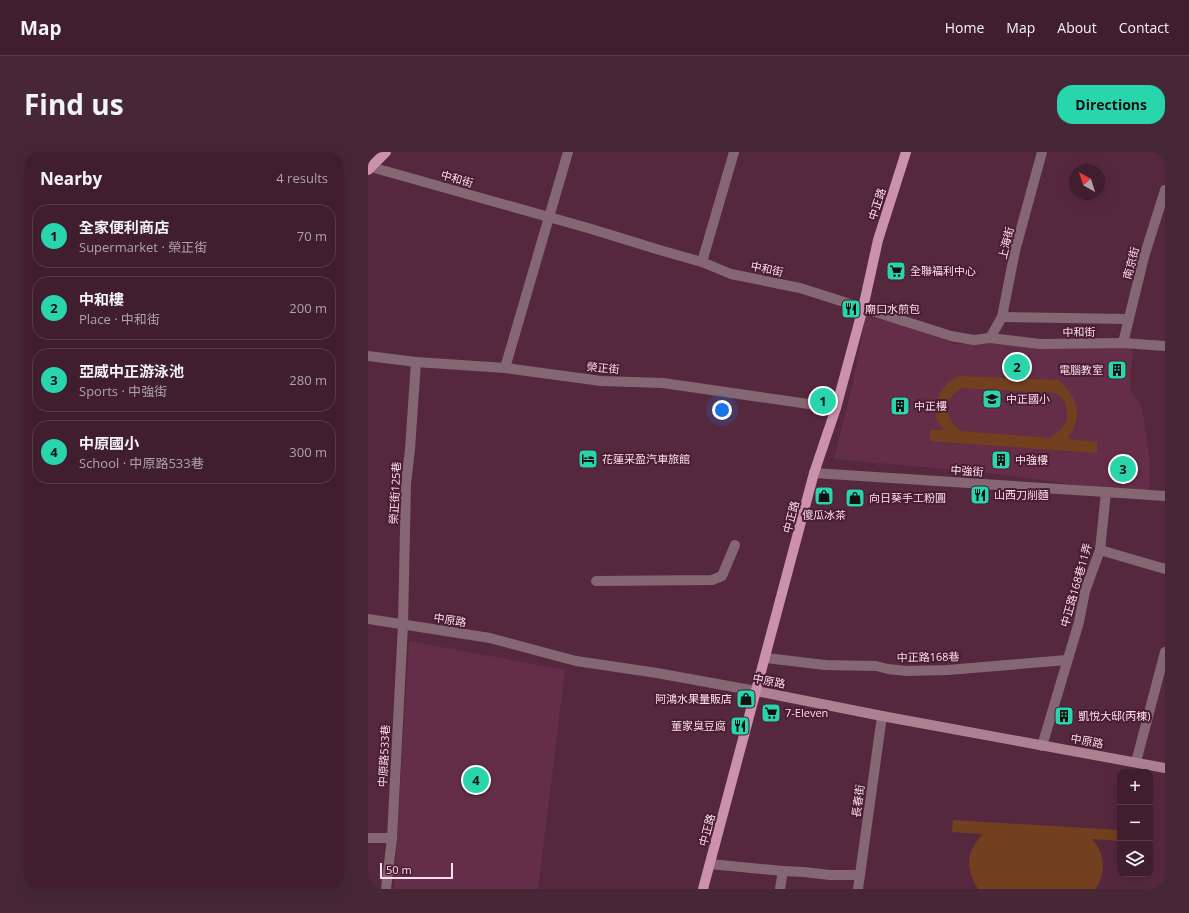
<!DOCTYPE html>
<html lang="en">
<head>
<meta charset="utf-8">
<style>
  :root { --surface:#401e2e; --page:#472736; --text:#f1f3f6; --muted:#aea2aa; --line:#593c4a; --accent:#29d5ad }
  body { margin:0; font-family:"Open Sans","Noto Sans TC",sans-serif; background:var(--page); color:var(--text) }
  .controls { position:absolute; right:12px; bottom:12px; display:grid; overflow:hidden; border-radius:8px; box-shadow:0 4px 16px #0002 }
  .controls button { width:36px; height:36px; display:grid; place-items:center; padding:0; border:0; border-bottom:1px solid var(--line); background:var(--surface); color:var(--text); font:20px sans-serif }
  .compass { position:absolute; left:701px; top:12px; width:36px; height:36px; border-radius:50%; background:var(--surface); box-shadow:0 4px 16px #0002; rotate:321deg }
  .scale { position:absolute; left:12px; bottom:10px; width:73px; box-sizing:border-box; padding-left:4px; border:2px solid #fddeea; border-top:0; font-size:11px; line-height:14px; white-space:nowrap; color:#fddeea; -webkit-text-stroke:3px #4b1d33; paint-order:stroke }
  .you { position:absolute; left:354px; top:258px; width:14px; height:14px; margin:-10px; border:3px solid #fff; border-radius:50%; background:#1a73e8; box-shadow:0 0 0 6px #1a73e833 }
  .badge { display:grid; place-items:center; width:26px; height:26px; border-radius:50%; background:var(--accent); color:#111; font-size:13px; font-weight:700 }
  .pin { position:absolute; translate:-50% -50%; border:2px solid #fff; box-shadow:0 1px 4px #0006 }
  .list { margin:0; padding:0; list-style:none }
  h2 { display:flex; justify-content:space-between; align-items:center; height:52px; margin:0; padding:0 16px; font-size:17px }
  h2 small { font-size:13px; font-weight:400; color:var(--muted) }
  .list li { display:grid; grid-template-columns:26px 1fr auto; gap:12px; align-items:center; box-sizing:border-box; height:64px; margin:0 8px 8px; padding:0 8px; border:1px solid var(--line); border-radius:16px }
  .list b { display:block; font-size:15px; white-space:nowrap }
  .list p { margin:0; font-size:13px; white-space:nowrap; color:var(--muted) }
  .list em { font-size:13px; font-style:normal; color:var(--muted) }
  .icon { flex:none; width:22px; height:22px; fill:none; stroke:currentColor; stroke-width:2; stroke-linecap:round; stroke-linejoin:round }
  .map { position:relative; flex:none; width:797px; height:737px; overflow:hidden; border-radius:16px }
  header { display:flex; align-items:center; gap:24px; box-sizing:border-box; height:56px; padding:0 20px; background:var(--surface); border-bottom:1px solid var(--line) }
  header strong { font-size:19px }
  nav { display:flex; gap:22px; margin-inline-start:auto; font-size:14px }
  .intro { display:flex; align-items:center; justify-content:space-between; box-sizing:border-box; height:96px; padding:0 24px }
  h1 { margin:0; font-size:28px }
  .button { padding:10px 18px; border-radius:16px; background:var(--accent); color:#111; font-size:14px; font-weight:700 }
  main { display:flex; gap:24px; padding:0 24px }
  aside { flex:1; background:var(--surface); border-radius:16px; box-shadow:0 4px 16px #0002 }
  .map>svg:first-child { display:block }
  .built { fill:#652e48 }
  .garden { fill:#72401f; fill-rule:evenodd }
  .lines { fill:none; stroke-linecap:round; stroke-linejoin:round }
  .street { stroke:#846773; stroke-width:10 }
  .secondary { stroke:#ad8092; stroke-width:10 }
  .primary { stroke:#cc92ab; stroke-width:10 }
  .labels { text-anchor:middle; stroke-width:4; stroke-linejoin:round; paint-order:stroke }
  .street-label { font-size:11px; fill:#fddeea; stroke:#4b1d33 }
  .poi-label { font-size:11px; fill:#fddeea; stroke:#4b1d33; text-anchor:start }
</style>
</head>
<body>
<header>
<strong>Map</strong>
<nav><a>Home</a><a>Map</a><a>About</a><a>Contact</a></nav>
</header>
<div class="intro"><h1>Find us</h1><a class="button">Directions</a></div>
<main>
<aside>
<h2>Nearby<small>4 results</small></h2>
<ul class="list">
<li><span class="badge">1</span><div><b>全家便利商店</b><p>Supermarket · 榮正街</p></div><em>70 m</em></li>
<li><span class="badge">2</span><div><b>中和樓</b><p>Place · 中和街</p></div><em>200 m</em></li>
<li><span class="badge">3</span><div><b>亞威中正游泳池</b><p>Sports · 中強街</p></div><em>280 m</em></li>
<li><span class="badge">4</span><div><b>中原國小</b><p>School · 中原路533巷</p></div><em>300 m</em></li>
</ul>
</aside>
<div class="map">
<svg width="797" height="737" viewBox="0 0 797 737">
  <rect width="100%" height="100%" fill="#56283e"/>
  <g class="built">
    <polygon points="498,164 540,174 586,192 757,192 762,194 765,201 762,224 763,239 774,255 782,311 781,343 631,322 466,307 485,231"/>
    <polygon points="41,489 197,518 170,737 26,737"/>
  </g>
  <g class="garden">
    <path d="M 592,224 L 690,228 C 711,248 715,261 700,287 L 729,290 L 729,301 L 562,289 L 562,278 L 576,278 L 568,267 L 569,249 L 574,237 L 582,229 ZM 594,236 L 687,241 L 696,248 L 699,258 L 699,268 L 694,277 L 682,286 L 593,279 C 576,265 573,248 594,236 Z"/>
    <path d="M 585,668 L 752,678 L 752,689 L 724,687 C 737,702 739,720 727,737 L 610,737 C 597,717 598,699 615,682 L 584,680 Z"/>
  </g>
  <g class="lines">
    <g class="street">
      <polyline points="3,15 220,76 295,99 334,110 363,122 432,136 583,184 606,188 622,186 672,192 755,191 797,194"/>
      <polyline points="334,110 366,0"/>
      <polyline points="634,165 761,167"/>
      <polyline points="622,186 634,165 647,99 674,0"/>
      <polyline points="755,191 776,105 797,38"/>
      <polyline points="0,204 48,210 137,216 233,229 295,231 468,256"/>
      <polyline points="137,216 200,0"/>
      <polyline points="446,321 738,340 797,344"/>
      <polyline points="732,398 797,417"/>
      <polyline points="228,429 344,428 354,424 367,393"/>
      <polyline points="0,467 122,486 208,509 289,521 388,539"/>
      <polyline points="398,506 457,513 508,514 520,517 539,519 580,518 699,508"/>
      <polyline points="674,594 711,470 717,439 732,398 738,340"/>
      <polyline points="768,610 797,500"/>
      <polyline points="0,686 24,686"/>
      <polyline points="342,712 415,719 436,720 462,723 492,723"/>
      <polyline points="18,737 24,686 35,473 38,332 42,297 48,210"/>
      <polyline points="412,737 415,719"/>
      <polyline points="490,737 514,564"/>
    </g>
    <polyline class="secondary" points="388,539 514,564 797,616"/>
    <g class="primary">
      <polyline points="0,18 18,0"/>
      <polyline points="335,737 446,321 468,256 495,156 510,88 538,0"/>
    </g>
  </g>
  <defs>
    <g id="supermarket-square" transform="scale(1)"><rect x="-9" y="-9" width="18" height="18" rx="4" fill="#29d5ad" stroke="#4b1d33"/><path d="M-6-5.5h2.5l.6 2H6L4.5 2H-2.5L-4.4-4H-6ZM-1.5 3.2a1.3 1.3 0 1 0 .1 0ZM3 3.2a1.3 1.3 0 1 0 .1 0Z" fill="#111"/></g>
    <g id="restaurant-square" transform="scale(1)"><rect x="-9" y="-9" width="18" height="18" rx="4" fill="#29d5ad" stroke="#4b1d33"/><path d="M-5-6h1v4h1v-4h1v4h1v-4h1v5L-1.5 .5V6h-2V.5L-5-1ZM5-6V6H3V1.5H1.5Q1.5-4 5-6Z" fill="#111"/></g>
    <g id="building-square" transform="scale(1)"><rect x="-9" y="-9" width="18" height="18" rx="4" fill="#29d5ad" stroke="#4b1d33"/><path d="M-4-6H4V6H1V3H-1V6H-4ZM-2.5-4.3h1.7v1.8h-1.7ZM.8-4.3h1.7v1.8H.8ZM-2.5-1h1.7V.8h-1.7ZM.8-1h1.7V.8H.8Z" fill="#111"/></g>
    <g id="school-square" transform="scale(1)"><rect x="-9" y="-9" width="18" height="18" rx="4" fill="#29d5ad" stroke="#4b1d33"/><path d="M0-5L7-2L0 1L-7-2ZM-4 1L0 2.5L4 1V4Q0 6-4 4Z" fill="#111"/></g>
    <g id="hotel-square" transform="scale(1)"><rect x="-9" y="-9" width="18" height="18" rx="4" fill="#29d5ad" stroke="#4b1d33"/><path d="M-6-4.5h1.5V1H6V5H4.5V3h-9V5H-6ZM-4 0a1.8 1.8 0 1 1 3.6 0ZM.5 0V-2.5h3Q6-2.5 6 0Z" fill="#111"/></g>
    <g id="shop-square" transform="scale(1)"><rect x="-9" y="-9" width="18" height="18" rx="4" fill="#29d5ad" stroke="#4b1d33"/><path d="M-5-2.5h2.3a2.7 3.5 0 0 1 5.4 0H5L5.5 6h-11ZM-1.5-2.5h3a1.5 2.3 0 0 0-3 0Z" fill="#111"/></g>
  </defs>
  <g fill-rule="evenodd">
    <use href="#supermarket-square" x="528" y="119"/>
    <use href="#restaurant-square" x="483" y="157"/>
    <use href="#building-square" x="749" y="218"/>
    <use href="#school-square" x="624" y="247"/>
    <use href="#building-square" x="532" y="254"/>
    <use href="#hotel-square" x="220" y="307"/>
    <use href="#building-square" x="633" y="308"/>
    <use href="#restaurant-square" x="612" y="343"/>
    <use href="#shop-square" x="456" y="344"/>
    <use href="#shop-square" x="487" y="346"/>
    <use href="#shop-square" x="378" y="547"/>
    <use href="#supermarket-square" x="403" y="561"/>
    <use href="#building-square" x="696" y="564"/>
    <use href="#restaurant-square" x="372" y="574"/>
  </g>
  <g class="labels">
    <g class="street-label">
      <text transform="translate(89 27) rotate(16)" y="4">中和街</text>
      <text transform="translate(509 52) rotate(-72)" y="4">中正路</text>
      <text transform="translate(638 91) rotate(-76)" y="4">上海街</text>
      <text transform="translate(763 111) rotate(-75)" y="4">南京街</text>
      <text transform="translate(399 117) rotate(12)" y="4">中和街</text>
      <text transform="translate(711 180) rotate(-1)" y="4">中和街</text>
      <text transform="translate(235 216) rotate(5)" y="4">榮正街</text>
      <text transform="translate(599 319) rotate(4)" y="4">中強街</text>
      <text transform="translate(27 341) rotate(-87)" y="4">榮正街125巷</text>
      <text transform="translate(423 365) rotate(-75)" y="4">中正路</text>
      <text transform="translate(708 433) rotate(-74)" y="4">中正路168巷11弄</text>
      <text transform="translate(82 468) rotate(9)" y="4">中原路</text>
      <text transform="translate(560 505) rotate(-1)" y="4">中正路168巷</text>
      <text transform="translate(401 529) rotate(11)" y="4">中原路</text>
      <text transform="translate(719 589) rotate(10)" y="4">中原路</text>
      <text transform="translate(16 604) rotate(-87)" y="4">中原路533巷</text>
      <text transform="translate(490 649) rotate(-82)" y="4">長春街</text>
      <text transform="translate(339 678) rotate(-75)" y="4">中正路</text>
    </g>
    <g class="poi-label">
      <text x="542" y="123">全聯福利中心</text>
      <text x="497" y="161">廟口水煎包</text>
      <text x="735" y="222" text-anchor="end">電腦教室</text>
      <text x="638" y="251">中正國小</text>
      <text x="546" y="258">中正樓</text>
      <text x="234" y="311">花蓮采盈汽車旅館</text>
      <text x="647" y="312">中強樓</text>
      <text x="626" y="347">山西刀削麵</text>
      <text x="501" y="350">向日葵手工粉圓</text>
      <text x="456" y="367" text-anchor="middle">傻瓜冰茶</text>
      <text x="364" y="551" text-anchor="end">阿鴻水果量販店</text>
      <text x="417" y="565">7-Eleven</text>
      <text x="710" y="568">凱悅大邸(丙棟)</text>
      <text x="358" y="578" text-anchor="end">董家臭豆腐</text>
    </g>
  </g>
</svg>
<div class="controls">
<button>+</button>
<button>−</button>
<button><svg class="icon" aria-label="layers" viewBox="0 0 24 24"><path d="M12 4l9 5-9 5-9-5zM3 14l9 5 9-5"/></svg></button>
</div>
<svg class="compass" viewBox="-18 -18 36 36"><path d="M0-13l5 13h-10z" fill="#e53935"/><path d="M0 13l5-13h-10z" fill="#aea2aa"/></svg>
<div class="scale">50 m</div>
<div class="you"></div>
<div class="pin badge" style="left:455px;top:249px">1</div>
<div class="pin badge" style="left:649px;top:215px">2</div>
<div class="pin badge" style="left:755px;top:317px">3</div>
<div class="pin badge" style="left:108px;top:628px">4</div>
</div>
</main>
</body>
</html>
